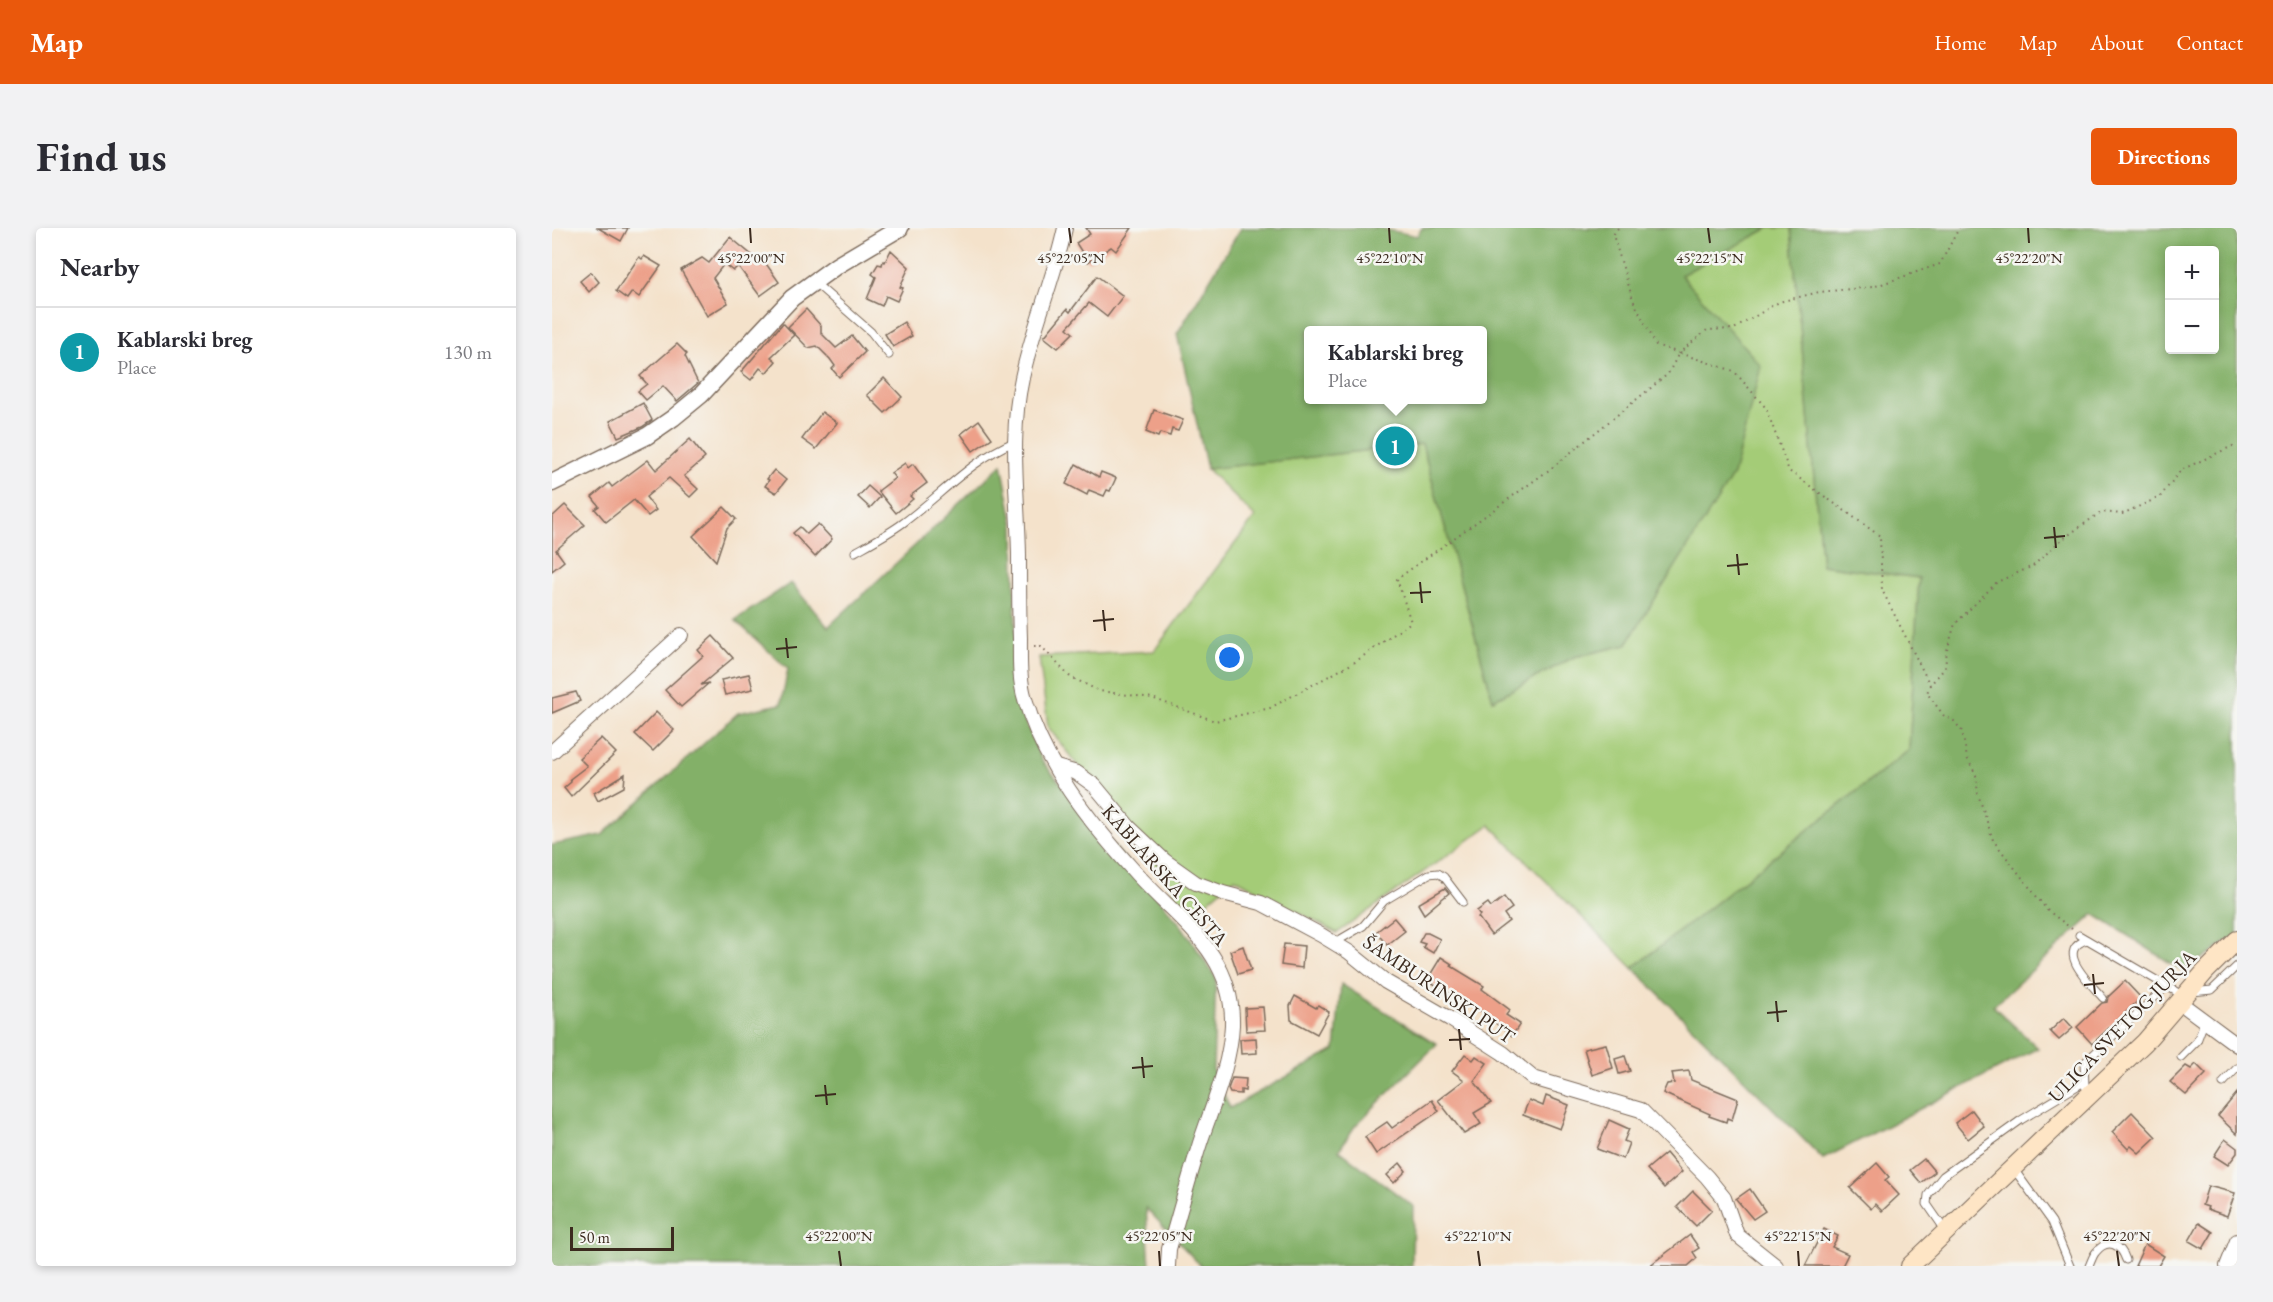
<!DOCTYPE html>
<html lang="en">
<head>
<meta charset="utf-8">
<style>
  :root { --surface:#fff; --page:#f2f2f3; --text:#2b2b33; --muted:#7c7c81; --line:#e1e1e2; --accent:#ea580c }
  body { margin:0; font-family:"EB Garamond",serif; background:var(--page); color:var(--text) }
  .controls { position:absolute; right:18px; top:18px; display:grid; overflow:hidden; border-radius:6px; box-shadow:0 3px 9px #0003 }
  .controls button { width:54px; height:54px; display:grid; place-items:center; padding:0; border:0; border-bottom:2px solid var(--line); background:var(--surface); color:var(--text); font:30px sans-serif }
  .scale { position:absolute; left:18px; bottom:15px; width:104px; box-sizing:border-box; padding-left:6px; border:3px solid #3b2a1e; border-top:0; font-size:16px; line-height:21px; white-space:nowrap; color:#3b2a1e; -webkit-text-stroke:4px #f6f6f2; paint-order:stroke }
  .you { position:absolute; left:678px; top:430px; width:21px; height:21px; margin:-15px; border:4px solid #fff; border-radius:50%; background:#1a73e8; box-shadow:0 0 0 9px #1a73e833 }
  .badge { display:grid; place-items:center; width:39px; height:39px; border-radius:50%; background:var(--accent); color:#fff; font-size:20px; font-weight:700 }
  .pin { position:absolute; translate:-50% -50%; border:3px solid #fff; box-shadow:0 2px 6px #0006 }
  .popup { position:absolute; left:752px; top:98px; width:183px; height:78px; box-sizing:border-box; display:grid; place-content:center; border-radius:6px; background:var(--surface); filter:drop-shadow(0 2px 4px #0005); font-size:20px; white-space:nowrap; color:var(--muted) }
  .popup b { font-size:22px; color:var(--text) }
  .popup::after { content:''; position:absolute; left:50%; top:100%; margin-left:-12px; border:12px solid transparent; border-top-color:var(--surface) }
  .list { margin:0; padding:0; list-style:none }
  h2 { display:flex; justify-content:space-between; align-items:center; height:78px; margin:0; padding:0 24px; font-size:26px }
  h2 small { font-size:20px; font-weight:400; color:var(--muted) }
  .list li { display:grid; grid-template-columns:39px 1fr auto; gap:18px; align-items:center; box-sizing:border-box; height:90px; padding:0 24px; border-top:2px solid var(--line) }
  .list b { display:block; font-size:22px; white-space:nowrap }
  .list p { margin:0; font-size:20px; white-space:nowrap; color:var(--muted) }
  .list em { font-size:20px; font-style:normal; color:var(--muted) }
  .map { position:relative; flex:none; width:1685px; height:1038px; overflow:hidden; border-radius:6px }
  header { display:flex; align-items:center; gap:36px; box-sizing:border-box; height:84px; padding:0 30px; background:var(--accent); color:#fff }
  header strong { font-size:28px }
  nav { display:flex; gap:33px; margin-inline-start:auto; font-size:21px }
  .intro { display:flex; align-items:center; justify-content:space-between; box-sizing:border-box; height:144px; padding:0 36px }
  h1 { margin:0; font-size:42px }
  .button { padding:15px 27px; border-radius:6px; background:var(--accent); color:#fff; font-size:21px; font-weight:700 }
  main { display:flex; gap:36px; padding:0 36px }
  aside { flex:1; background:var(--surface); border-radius:6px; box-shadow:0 3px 9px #0003 }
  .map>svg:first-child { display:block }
  .green { fill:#a4cc77; stroke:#707b4a; stroke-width:1.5 }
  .forest { fill:#83b068; stroke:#5f6d43; stroke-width:1.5; fill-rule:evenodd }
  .building { fill:#eda089 }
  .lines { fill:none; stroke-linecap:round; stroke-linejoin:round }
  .service-casing { stroke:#7c6a5b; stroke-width:9 }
  .minor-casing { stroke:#7c6a5b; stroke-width:16 }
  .tertiary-casing { stroke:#7c6a5b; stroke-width:19 }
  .secondary-casing { stroke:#7c6a5b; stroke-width:20 }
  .path { stroke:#7c6a5b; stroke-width:2; stroke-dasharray:1.5 4.5; stroke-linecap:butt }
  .service { stroke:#fff; stroke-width:7 }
  .minor { stroke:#fff; stroke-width:14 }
  .tertiary { stroke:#fff; stroke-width:16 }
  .secondary { stroke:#fee5c5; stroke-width:18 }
  .ticks { fill:none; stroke:#3b2a1e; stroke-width:2 }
  .labels { text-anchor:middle; stroke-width:5; stroke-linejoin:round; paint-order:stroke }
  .street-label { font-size:20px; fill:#3b2a1e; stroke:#f6f6f2 }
  .ticks-label { font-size:15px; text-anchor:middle; fill:#3b2a1e; stroke:#f6f6f2; stroke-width:5; stroke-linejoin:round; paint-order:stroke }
</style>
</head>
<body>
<header>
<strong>Map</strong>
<nav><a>Home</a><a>Map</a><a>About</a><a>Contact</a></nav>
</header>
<div class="intro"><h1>Find us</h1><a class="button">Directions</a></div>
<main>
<aside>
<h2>Nearby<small></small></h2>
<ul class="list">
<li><span class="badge" style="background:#0f9aa8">1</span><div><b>Kablarski breg</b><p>Place</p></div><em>130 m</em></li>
</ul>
</aside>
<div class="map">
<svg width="1685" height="1038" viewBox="0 0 1685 1038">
  <rect width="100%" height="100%" fill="#f6f6f2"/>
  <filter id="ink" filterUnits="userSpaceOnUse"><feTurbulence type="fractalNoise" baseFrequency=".0167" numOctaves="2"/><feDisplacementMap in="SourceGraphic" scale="12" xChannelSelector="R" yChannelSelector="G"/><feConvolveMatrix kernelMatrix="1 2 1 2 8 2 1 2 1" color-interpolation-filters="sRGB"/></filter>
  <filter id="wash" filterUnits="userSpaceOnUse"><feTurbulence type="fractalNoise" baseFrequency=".008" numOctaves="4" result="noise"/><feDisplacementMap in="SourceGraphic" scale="24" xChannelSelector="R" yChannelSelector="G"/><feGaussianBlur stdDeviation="1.35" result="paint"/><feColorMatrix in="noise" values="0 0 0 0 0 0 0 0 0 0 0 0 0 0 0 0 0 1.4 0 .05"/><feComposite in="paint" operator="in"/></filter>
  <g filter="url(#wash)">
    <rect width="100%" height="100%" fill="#f4e2cb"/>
    <polygon class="green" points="1217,0 1239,0 1270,337 1367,350 1357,522 1081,740 938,597 785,705 683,650 640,687 496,499 487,429 602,423 703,289 655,241 870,216 941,472 1022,429 1074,417 1128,47"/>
    <g class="forest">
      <path d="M 689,0 L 826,0 L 865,8 L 870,0 L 1217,0 L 1129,47 L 1209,138 L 1181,247 L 1074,417 L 1022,429 L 941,472 L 870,216 L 655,241 L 625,106 ZM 756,103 L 930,103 L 930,172 L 756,172 Z"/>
      <path d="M 1239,0 L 1685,0 L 1685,707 L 1631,743 L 1542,686 L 1441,778 L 1486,820 L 1271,931 L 1081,740 L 1357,522 L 1367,350 L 1270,337 ZM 1618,22 L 1662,22 L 1662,122 L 1618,122 Z"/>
      <polygon points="450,236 462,298 465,474 490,533 629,697 664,750 661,842 678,880 783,822 789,756 885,816 803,898 787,922 861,978 860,1038 649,1038 594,980 598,1038 0,1038 0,617 50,607 186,485 229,476 236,441 183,392 239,355 276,399"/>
    </g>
    <g id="blocks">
      <g class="building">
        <polygon points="46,0 76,0 69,13"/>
        <polygon points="534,0 580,0 564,23 559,19 536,34 524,15 538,6"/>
        <polygon points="178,9 206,32 210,30 227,54 208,68 186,38 181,43 172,36 161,50 176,75 155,88 129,42 150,30 157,35"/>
        <polygon points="339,22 357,39 348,59 351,60 345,73 334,68 330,78 315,71 324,49 320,46 326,36 330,37 331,33 333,34"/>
        <polygon points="92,28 109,38 87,69 80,64 75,71 64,63 87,29 90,31"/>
        <polygon points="39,44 47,54 37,64 28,53"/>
        <polygon points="545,48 571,68 555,89 537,75 515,100 521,105 506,120 492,109 515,81 518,84"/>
        <polygon points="254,81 269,98 269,105 284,120 300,108 313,124 287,149 280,141 283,138 278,131 265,118 256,120 236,99"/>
        <polygon points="352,94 360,108 341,119 333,106"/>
        <polygon points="231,95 242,107 219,129 224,133 214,145 208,140 199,152 189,144"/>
        <polygon points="125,116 135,126 133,128 146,155 125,173 111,158 94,172 86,163 95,156 88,148"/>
        <polygon points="332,150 350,169 333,185 315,167"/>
        <polygon points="91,175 100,192 90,199 66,209 58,193"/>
        <polygon points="602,182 631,192 626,203 620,201 618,208 608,205 606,209 594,204"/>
        <polygon points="270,184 285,195 264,221 250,211"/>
        <polygon points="427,192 440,210 421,223 409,206"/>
        <polygon points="138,211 153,230 132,248 146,261 138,269 117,250 94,269 104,282 96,288 82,272 54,294 43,281 47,278 40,269 57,255 60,259 96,232 104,242"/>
        <polygon points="353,235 356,240 361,236 375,255 358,268 361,271 344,285 326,263 343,250 339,245"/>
        <polygon points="524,236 547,249 549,244 564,250 558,263 555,262 552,268 537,262 535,267 514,256"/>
        <polygon points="222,242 234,252 224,265 213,258 217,252 215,251"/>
        <polygon points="316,258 328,269 318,280 306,269"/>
        <polygon points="13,277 33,297 4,322 12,333 0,343 0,289"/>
        <polygon points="172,279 184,291 175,300 164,333 141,308"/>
        <polygon points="266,296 280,311 263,329 241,305 248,299 255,306"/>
        <polygon points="161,408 181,430 149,457 157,455 129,479 113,462 151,428 146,422"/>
        <polygon points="197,446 201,461 173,467 169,452"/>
        <polygon points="24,464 28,473 0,485 0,470"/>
        <polygon points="104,484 122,502 101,523 83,506"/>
        <polygon points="49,510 64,525 19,569 12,560 19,554 18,551 35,538 27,530"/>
        <polygon points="73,546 72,559 46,573 42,565"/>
        <polygon points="893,660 897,665 872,686 866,676"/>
        <polygon points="952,669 960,680 952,686 957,693 939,707 926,689 928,687 925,683 936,675 939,679"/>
        <polygon points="842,690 853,703 835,717 824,704"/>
        <polygon points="872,705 876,705 888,711 881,725 871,719 873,716 867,714"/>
        <polygon points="732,716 752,718 750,740 729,737"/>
        <polygon points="691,718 699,742 686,746 678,723"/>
        <polygon points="889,729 900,736 899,738 932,758 930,761 958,782 954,787 968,796 960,808 927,782 875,752"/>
        <polygon points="1573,753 1589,770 1540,816 1525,799 1550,775 1555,774 1556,769"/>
        <polygon points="743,768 764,780 766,777 777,784 765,806 739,792 738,778"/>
        <polygon points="711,779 713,802 694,803 693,780"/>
        <polygon points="1512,790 1521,800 1507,812 1498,803"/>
        <polygon points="704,810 705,825 689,826 688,811"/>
        <polygon points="1054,816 1061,840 1040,847 1032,821"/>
        <polygon points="913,826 921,832 924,828 935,835 922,853 939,875 922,885 929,896 912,906 886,872 912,852 900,843"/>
        <polygon points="1073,828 1078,843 1067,846 1063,831"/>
        <polygon points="1644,836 1654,846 1634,867 1618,854 1634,838 1639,841"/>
        <polygon points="1137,843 1139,852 1186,871 1180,892 1175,890 1174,894 1157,888 1158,886 1111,865 1115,856 1122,855 1120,845"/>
        <polygon points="680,850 694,851 693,863 689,862 689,866 678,865 676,861"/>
        <polygon points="1685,865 1685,906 1666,888"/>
        <polygon points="994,868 1017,877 1008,901 971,887 977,872 991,878"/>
        <polygon points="880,872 887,883 824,926 813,909 835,894 840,900"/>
        <polygon points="1420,882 1432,898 1416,911 1403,895"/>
        <polygon points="1580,884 1604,909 1587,925 1579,918 1576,921 1560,904"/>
        <polygon points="1057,892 1077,901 1072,913 1077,915 1071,931 1045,921"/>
        <polygon points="1673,911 1685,920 1685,925 1676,937 1662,928"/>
        <polygon points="1114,925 1130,944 1112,960 1095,941"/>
        <polygon points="1372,931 1383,944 1369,955 1358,942"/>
        <polygon points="848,935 854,943 842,955 835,947"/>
        <polygon points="1325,935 1337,949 1333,952 1347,967 1330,983 1323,976 1319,981 1298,960"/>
        <polygon points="1656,958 1683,965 1675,988 1655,981 1656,979 1650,977"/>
        <polygon points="1198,961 1213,983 1201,991 1184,971"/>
        <polygon points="1141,963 1160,982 1144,998 1125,979"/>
        <polygon points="1647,995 1661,1004 1651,1021 1637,1013"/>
        <polygon points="1272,1001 1286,1008 1280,1019 1296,1026 1290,1038 1253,1038"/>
        <polygon points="1138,1007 1147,1020 1141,1024 1145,1030 1136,1038 1097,1038"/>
        <polygon points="1593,1016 1612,1028 1606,1038 1583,1038"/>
      </g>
    </g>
  </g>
  <g filter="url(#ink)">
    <use href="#blocks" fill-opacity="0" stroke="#7c6a5b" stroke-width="1.5"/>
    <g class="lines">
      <g class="service-casing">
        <g id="service">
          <polyline points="262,54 319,104 337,127"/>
          <path d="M 303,324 C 319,315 336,306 351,295 C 388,268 419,232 462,214"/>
          <polyline points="1527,707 1630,767"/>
          <path d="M 1535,712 C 1501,722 1539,756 1551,770"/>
          <polyline points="782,715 811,698 832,673 877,646 886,645 892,649 911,674"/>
          <polyline points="1640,764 1660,762 1685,738"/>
          <polyline points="1629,829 1645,813 1653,792"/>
          <polyline points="1671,855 1685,840"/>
          <polyline points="1533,858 1532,835 1615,758"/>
          <polyline points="1461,940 1500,994 1518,1038"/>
          <polyline points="1393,1002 1375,976 1376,967 1391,948 1469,892 1532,854"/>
          <path d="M 1537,1038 C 1539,1034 1541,1027 1544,1024 C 1556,1009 1569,1017 1574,1032"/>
        </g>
      </g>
      <g class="minor-casing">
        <g id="minor">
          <path d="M 513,0 C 502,51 481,99 470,150 C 457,208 466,268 467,327 C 467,355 467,382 468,410 C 468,430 467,452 473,471 C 492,537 537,593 582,643 C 625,692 682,724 680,797 C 678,838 661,876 648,915 C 637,950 627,986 617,1021 L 616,1038"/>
          <polyline points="0,524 129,407"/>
          <polyline points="504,539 525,545 543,558 577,599 613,633 644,655 671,665 709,675 769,707 797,724 834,754 898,791 951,825 981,850 1089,882 1155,949 1172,970 1185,1007 1224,1038"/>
          <polyline points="1627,774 1685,817"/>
          <polyline points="1675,1038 1685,1013"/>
        </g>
      </g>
      <g class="tertiary-casing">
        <polyline id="tertiary" points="0,255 95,208 121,190 149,167 240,70 284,38 348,0"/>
      </g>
      <g class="secondary-casing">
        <polyline id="secondary" points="1358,1038 1593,814 1653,744 1685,712"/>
      </g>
      <g class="path">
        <polyline points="1066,0 1061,7 1081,72 1104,117 1127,125 1155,102 1182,101 1227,74 1267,64 1321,59 1388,36 1407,0"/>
        <polyline points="482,418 489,418 517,448 547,463 600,470 663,493 718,480 803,434 859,394 845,351 997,242 1116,146 1127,125 1182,143 1214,180 1237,243 1328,308 1330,362 1378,457"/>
        <polyline points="1520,701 1495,682 1441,612 1426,566 1424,547 1415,530 1410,503 1402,493 1392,488 1375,465 1378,457 1393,440 1395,422 1403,396 1445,354 1481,338 1508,313 1549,284 1570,286 1608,269 1629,242 1685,216"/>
      </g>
      <use href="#service" class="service"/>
      <use href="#minor" class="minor"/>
      <use href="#tertiary" class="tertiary"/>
      <use href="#secondary" class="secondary"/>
    </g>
  </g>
  <path class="ticks" d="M 198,0 L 199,15M 517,0 L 519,15M 837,0 L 838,15M 1156,0 L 1158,15M 1476,0 L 1477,15M 1502,299 L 1504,320M 1492,310 L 1513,308M 1185,326 L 1187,347M 1175,338 L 1196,336M 868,354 L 870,375M 858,365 L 879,364M 551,382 L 553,403M 541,393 L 562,391M 234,410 L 236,430M 224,421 L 245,419M 1541,746 L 1543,766M 1532,757 L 1552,755M 1224,773 L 1226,794M 1215,785 L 1235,783M 907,801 L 909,822M 897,812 L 918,811M 590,829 L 592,850M 580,840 L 601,838M 273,857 L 275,877M 263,868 L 284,866M 287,1023 L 289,1038M 607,1023 L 608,1038M 926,1023 L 928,1038M 1246,1023 L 1247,1038M 1565,1023 L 1567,1038"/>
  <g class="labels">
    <g class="street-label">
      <text transform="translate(613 647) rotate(49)" y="7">KABLARSKA CESTA</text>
      <text transform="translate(887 761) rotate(34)" y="7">ŠAMBURINSKI PUT</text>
      <text transform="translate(1570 798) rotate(-46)" y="7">ULICA SVETOG JURJA</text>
    </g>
  </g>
  <g class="ticks-label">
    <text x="199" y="35">45°22'00"N</text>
    <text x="519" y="35">45°22'05"N</text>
    <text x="838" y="35">45°22'10"N</text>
    <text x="1158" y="35">45°22'15"N</text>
    <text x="1477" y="35">45°22'20"N</text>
    <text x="287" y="1013">45°22'00"N</text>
    <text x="607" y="1013">45°22'05"N</text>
    <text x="926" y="1013">45°22'10"N</text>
    <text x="1246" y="1013">45°22'15"N</text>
    <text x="1565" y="1013">45°22'20"N</text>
  </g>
</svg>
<div class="controls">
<button>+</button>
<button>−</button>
</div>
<div class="scale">50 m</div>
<div class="you"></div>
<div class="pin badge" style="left:843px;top:218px;background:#0f9aa8">1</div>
<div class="popup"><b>Kablarski breg</b>Place</div>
</div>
</main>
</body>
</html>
